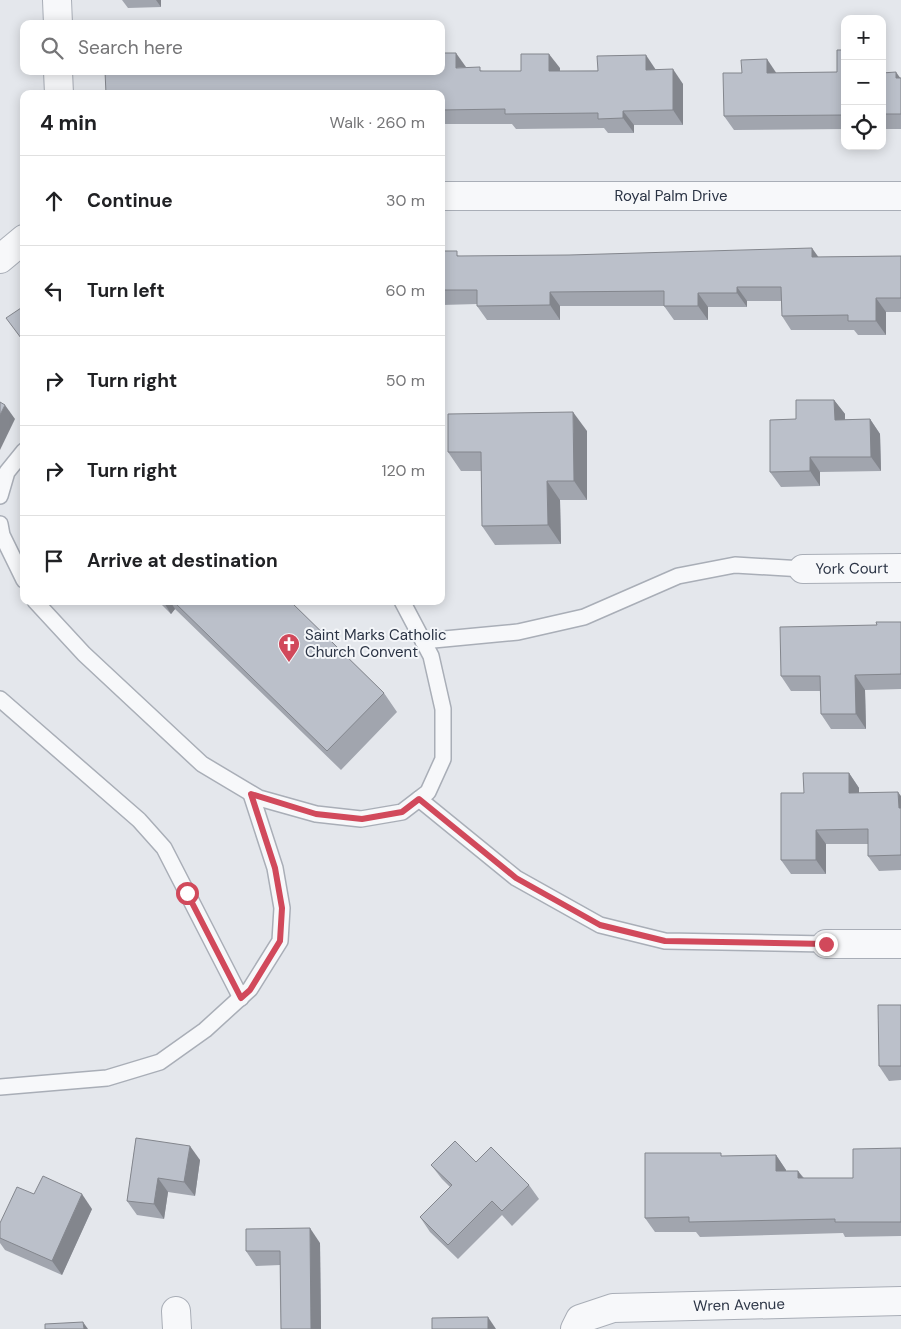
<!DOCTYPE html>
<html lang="en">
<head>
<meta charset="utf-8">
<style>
  :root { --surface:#fff; --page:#f2f2f2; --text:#202124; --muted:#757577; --line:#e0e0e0 }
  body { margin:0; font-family:"DM Sans",sans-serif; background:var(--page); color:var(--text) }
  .controls { position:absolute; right:15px; top:15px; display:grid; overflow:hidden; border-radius:10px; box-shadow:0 2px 12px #0003 }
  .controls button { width:45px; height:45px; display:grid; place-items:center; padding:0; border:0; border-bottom:1px solid var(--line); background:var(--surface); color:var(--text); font:25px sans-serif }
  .stop { position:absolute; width:15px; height:15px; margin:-11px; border:4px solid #d1495b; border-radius:50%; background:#fff }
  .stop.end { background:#d1495b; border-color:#fff; box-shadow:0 1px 5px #0008 }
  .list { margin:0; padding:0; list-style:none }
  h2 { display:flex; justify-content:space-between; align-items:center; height:65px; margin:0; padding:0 20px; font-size:21px }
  h2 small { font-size:16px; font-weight:400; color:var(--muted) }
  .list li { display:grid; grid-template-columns:32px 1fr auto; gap:15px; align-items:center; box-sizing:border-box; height:90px; padding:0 20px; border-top:1px solid var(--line) }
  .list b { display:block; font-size:19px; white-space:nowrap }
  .list em { font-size:16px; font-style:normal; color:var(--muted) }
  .icon { flex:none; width:28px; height:28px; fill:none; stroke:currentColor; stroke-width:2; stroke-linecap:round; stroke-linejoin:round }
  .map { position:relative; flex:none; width:901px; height:1329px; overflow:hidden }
  .search { position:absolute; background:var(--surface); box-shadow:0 2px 12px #0003; left:20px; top:20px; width:425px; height:55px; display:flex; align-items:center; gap:12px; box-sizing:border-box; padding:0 18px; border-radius:10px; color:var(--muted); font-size:19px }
  .panel { position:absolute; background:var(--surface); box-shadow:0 2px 12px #0003; left:20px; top:90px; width:425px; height:515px; border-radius:10px }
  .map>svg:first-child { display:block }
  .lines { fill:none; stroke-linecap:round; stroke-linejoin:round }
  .service-casing { stroke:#a9aeb7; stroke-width:18 }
  .minor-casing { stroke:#a9aeb7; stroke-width:30 }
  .service { stroke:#f7f8fa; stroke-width:15 }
  .minor { stroke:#f7f8fa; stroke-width:28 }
  .wall { fill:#a1a5ae }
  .shaded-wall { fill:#83868d }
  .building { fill:#bbc0ca; stroke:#83868d }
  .route { stroke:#d1495b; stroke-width:6 }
  .labels { text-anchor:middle; stroke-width:4; stroke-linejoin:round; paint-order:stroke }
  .street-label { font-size:15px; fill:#2b3445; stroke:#f4f6f9 }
  .poi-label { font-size:15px; fill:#2b3445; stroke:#f4f6f9; text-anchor:start }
</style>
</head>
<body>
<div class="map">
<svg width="901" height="1329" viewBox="0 0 901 1329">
  <rect width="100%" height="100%" fill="#e4e7ec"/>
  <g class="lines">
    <g class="service-casing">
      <g id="service">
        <polyline points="0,496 7,472 24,451"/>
        <polyline points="0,524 2,535 24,580"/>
        <polyline points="35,601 84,654 202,764 259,798 316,814 361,819 402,812 419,799 428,792 443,759 443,709 431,656 402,601"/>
        <polyline points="423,641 518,632 584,617 678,576 735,565 803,569"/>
        <polyline points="0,699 139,820 164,848 241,998"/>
        <polyline points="419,799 516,878 600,925 665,941 826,944"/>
        <polyline points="0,1087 107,1078 160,1062 205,1030 250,989 280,941 282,908 275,868 251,794"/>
      </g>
    </g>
    <g class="minor-casing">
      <g id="minor">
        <polyline points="57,0 58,24"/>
        <polyline points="58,71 59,94"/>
        <path id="s1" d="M 441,196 L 901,196"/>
        <polyline points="0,259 24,239"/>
        <path id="s2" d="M 803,569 L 901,568"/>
        <polyline points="826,944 901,944"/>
        <polyline points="176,1311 177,1329"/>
        <path id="s3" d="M 575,1329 L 580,1319 L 613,1308 L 901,1301"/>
      </g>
    </g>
    <use href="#service" class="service"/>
    <use href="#minor" class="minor"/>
  </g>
  <g class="wall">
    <polygon points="122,0 161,0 161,7 128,8"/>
    <polygon points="845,50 845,129 734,130 724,116 776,73 837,72"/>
    <polygon points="466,67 483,71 521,71 560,68 560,71 656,70 683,84 683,125 634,125 634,133 608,133 604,128 516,129 512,124 443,124 443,131 441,131 441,94 278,72 441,71"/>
    <polygon points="882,73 901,78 901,129 882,129"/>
    <polygon points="441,251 460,256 819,257 901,256 901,312 886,312 886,335 858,335 854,330 791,330 782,316 781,301 747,301 747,307 708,307 708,320 674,320 664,306 560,306 560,320 487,320 477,306 477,304 442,305 443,319 441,319"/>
    <polygon points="834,400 845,414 845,420 870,419 880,434 881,471 820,472 820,486 781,487 770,472 796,419"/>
    <polygon points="587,431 587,500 560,500 561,544 495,545 482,526 481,471 461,471 448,452"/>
    <polygon points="158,601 290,601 384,693 397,712 341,770 175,609 171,614"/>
    <polygon points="901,622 901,689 865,690 866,729 831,729 821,714 821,691 791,691 781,676 877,625"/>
    <polygon points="849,773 859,788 859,793 901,796 901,870 879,871 868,856 868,844 826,844 826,874 791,874 781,860 804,793"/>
    <polygon points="901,1005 901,1080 889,1081 879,1066"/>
    <polygon points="136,1138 200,1160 195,1196 168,1192 164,1219 137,1215 127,1201"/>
    <polygon points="901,1148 901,1236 845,1237 843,1233 700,1237 696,1232 655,1232 645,1218 724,1156 776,1155 786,1170 786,1171 798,1171 804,1178 853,1178"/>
    <polygon points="476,1162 529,1185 539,1199 512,1226 502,1215 458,1259 430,1232 420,1217 450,1187 442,1179 431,1165"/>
    <polygon points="92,1209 62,1275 5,1250 0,1243 0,1223"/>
    <polygon points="320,1243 321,1329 281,1329 280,1265 256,1266 246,1251"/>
  </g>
  <g class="shaded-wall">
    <polygon points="156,0 161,0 161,7"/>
    <polygon points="456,53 466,67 456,68"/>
    <polygon points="549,54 560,68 559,86 549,71"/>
    <polygon points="646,55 656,70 646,70"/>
    <polygon points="767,59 777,74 767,73"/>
    <polygon points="673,69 683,84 683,125 673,110"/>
    <polygon points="896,72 901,79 896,78"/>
    <polygon points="623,111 634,125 634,133 623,118"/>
    <polygon points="441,122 443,124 443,131 441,129"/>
    <polygon points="812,248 822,262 812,257"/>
    <polygon points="737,287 747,301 747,307 737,293"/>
    <polygon points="550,292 560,306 560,320 550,305"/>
    <polygon points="698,293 708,307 708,320 698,306"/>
    <polygon points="876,298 886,312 886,335 876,321"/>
    <polygon points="441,303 442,305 443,319 441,317"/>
    <polygon points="834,400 845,414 845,434 835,420"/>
    <polygon points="5,405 15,419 0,450 0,415"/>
    <polygon points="573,412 587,431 587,500 574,481"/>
    <polygon points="870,419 880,434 881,471 871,457"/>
    <polygon points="810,457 820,472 820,486 810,471"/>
    <polygon points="547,481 560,500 561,544 548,525"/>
    <polygon points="163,601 170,601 175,609 171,614"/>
    <polygon points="855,675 865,690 866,729 856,714"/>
    <polygon points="849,773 859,788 859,808 849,793"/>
    <polygon points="898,792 901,796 901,811 899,808"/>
    <polygon points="816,830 826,844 826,874 816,860"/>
    <polygon points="190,1146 200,1160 195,1196 184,1182"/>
    <polygon points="776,1155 786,1170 786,1186 776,1171"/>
    <polygon points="798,1171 808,1185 798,1178"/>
    <polygon points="158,1178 168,1192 164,1219 154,1204"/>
    <polygon points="82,1194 92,1209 62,1275 52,1261"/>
    <polygon points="310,1228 320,1243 321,1329 311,1329"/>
    <polygon points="488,1317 496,1329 488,1329"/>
    <polygon points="83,1322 88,1329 84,1329"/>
  </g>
  <g class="building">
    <polygon points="837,50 845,50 845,115 724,116 723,73 742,73 741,60 767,59 767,73 837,72"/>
    <polygon points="441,53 456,53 456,68 480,67 480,71 521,71 521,54 549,54 549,71 598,71 597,56 646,55 646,70 673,69 673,110 623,111 623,118 598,119 598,113 505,114 505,109 441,110 441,94 106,94 105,71 276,71 276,72 344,71 441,71"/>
    <polygon points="896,72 896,78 901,78 901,114 882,114 882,73"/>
    <polygon points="812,248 812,257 901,256 901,298 876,298 876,321 848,321 848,315 782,316 781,287 737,287 737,293 698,293 698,306 664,306 664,291 550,292 550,305 477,306 477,290 441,290 441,251 457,251 457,256 569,255"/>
    <polygon points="24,306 24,342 6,318"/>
    <polygon points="796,400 834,400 835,420 870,419 871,457 810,457 810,471 770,472 770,420 796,419"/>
    <polygon points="0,402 5,405 0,415"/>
    <polygon points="573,412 574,481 547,481 548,525 482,526 481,452 448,452 448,414"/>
    <polygon points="173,601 290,601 384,693 327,751"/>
    <polygon points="876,622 901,622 901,674 855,675 856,714 821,714 820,676 781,676 780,627 877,625"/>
    <polygon points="803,773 849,773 849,793 898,792 899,808 901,808 901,855 868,856 868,829 816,830 816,860 781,860 781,793 804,793"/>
    <polygon points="878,1005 901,1005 901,1066 879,1066"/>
    <polygon points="136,1138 190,1146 184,1182 158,1178 154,1204 127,1201"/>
    <polygon points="455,1141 476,1162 491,1147 529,1185 502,1211 492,1201 448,1245 420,1217 452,1185 431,1165"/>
    <polygon points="901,1148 901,1222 835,1222 835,1219 689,1222 689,1217 645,1218 645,1153 721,1153 721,1156 776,1155 776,1171 798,1171 798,1178 853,1178 853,1149"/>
    <polygon points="43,1176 82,1194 52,1261 0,1238 0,1223 17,1187 34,1194"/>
    <polygon points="310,1228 311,1329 281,1329 280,1251 246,1251 246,1229"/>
    <polygon points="488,1317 488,1329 432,1329 432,1318"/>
    <polygon points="83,1322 84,1329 45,1329 45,1324"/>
  </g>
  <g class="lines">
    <polyline class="route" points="187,893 241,998 250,990 280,941 282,908 275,868 251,794 316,814 362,819 402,812 419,799 516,878 600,925 665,941 826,944"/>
  </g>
  <defs>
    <g id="church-pin" transform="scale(1.125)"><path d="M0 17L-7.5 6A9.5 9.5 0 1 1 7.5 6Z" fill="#d1495b" stroke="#f4f6f9"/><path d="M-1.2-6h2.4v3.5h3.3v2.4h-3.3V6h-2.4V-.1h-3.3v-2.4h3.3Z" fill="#fff"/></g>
  </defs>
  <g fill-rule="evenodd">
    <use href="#church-pin" x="289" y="644"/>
  </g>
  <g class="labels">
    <g class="street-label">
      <text dy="5" stroke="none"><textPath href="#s1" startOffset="230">Royal Palm Drive</textPath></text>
      <text dy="5" stroke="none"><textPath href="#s2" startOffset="49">York Court</textPath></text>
      <text dy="5" stroke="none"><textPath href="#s3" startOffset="172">Wren Avenue</textPath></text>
    </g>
    <g class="poi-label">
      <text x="305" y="640">Saint Marks Catholic<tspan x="305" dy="17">Church Convent</tspan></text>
    </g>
  </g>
</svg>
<div class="controls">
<button>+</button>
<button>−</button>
<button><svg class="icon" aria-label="locate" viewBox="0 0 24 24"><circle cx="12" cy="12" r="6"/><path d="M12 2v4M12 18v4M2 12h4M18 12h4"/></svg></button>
</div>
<div class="stop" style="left:187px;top:893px"></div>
<div class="stop end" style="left:826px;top:944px"></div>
<div class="search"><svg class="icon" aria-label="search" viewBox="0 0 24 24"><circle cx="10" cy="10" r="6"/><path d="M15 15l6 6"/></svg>Search here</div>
<section class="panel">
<h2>4 min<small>Walk · 260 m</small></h2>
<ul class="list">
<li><svg class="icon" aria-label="ahead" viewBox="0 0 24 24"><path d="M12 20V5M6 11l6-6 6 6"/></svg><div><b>Continue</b></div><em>30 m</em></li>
<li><svg class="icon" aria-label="left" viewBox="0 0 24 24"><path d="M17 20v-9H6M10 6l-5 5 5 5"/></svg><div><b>Turn left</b></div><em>60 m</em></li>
<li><svg class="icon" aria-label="right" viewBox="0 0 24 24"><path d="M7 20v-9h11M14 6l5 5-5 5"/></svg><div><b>Turn right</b></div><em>50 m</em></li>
<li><svg class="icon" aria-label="right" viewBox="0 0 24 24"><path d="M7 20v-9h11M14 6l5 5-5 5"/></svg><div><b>Turn right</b></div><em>120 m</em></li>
<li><svg class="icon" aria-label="arrive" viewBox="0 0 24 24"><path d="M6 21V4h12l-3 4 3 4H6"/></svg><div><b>Arrive at destination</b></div></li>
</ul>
</section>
</div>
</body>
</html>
